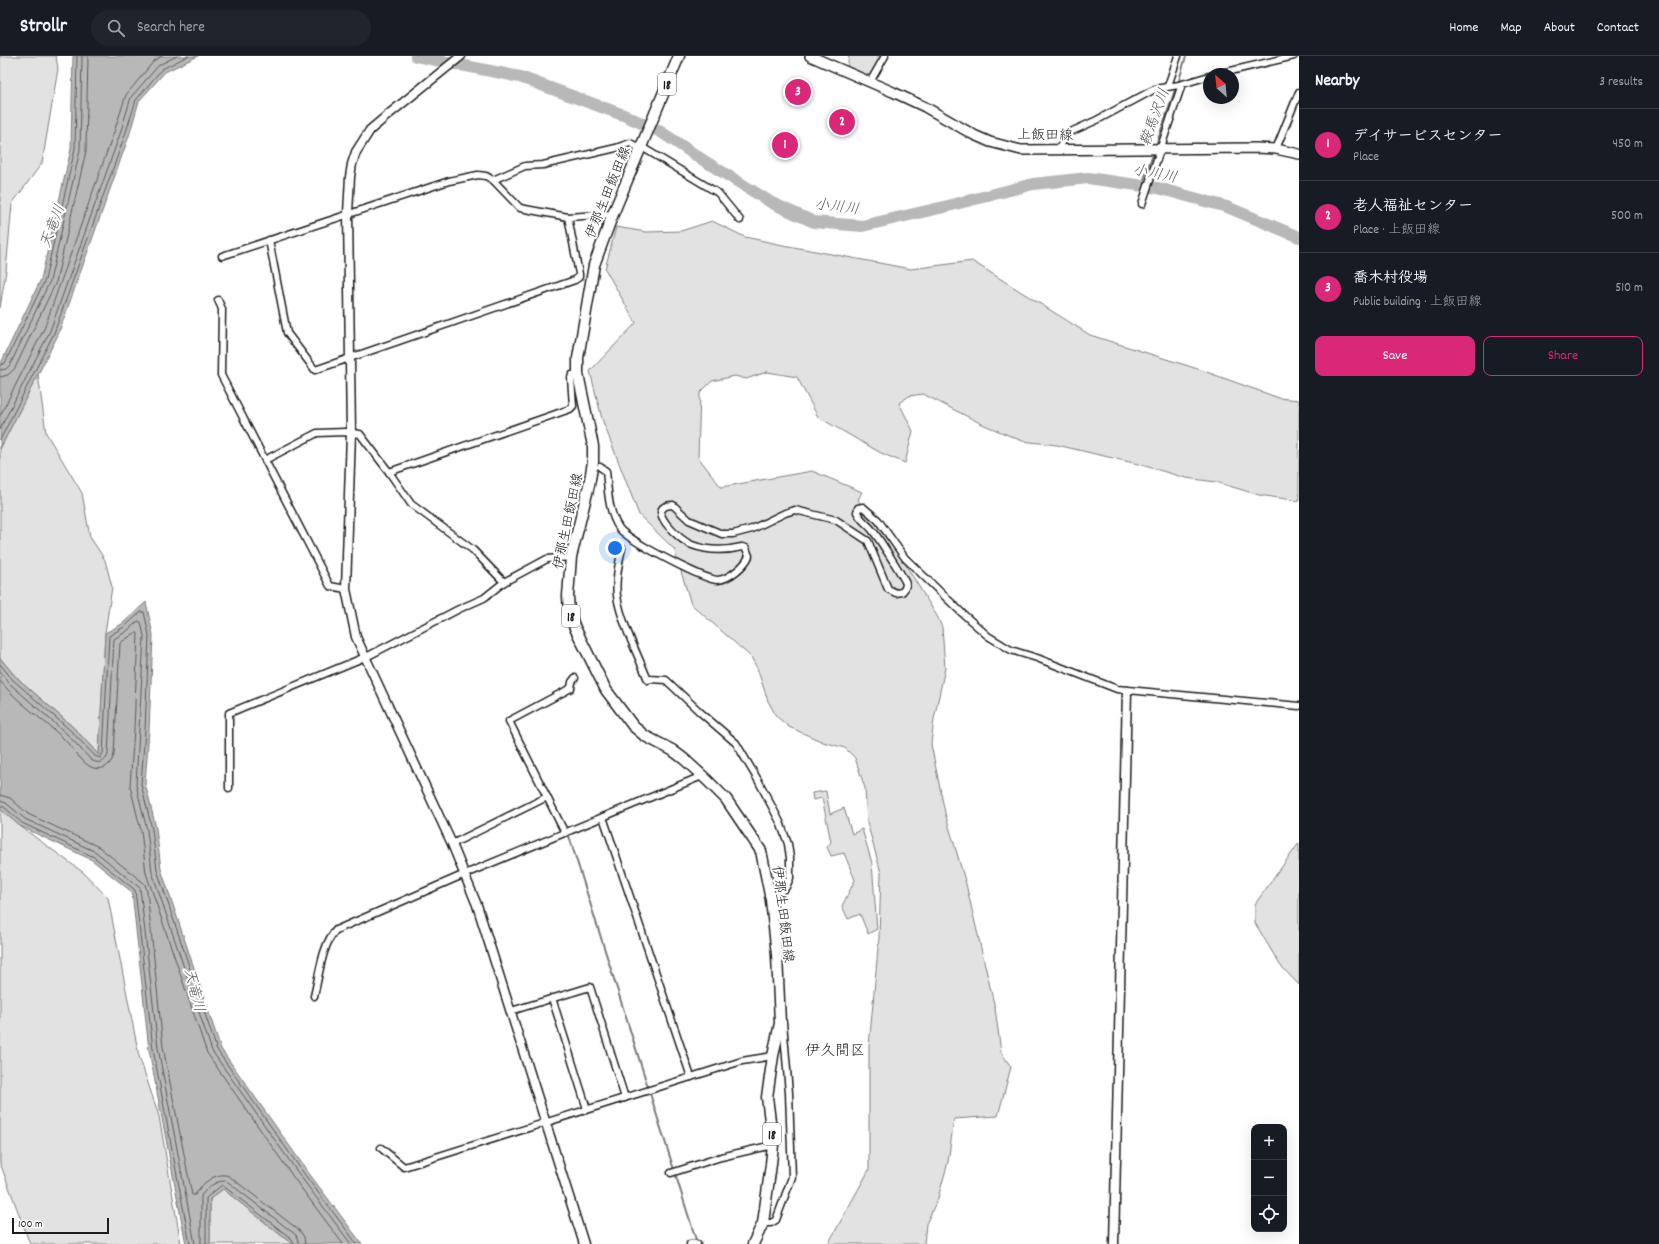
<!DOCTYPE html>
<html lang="en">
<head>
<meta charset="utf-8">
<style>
  :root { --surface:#171b24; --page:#20242c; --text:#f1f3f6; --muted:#9ea1a6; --line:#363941; --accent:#db2777 }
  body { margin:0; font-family:Dekko,"Klee One",sans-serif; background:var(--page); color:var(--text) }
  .controls { position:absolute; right:12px; bottom:12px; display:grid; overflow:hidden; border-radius:8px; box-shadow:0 4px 16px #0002 }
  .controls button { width:36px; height:36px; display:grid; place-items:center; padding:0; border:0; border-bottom:1px solid var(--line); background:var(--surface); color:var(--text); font:20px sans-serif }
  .compass { position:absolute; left:1203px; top:12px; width:36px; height:36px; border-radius:50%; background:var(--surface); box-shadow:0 4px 16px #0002; rotate:333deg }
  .scale { position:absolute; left:12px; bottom:10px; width:97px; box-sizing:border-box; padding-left:4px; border:2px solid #1c1c1c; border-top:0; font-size:11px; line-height:14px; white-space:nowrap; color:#1c1c1c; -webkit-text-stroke:3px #fff; paint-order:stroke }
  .you { position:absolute; left:615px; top:492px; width:14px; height:14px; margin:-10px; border:3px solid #fff; border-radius:50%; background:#1a73e8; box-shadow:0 0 0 6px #1a73e833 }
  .badge { display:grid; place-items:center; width:26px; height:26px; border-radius:50%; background:var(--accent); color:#fff; font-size:13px; font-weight:700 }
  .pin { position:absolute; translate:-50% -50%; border:2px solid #fff; box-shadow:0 1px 4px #0006 }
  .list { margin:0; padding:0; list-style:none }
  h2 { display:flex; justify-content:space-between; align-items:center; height:52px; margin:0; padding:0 16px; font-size:17px }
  h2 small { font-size:13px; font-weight:400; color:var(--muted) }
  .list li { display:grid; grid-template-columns:26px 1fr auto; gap:12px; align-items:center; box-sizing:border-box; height:72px; padding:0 16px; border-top:1px solid var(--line) }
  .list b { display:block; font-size:15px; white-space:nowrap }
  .list p { margin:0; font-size:13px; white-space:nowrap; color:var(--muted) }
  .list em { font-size:13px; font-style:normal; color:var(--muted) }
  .actions { display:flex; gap:8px; padding:12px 16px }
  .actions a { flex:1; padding:9px 0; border:1px solid var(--accent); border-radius:8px; text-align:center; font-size:14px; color:var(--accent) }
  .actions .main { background:var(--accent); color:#fff }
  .icon { flex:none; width:22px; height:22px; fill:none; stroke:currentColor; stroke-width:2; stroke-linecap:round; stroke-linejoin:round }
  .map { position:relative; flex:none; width:1299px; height:1188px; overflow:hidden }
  header { display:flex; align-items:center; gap:24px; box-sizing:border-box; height:56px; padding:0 20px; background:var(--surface); border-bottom:1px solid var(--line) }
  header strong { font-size:19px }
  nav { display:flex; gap:22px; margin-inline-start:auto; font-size:14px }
  .search { width:280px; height:36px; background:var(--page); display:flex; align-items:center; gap:10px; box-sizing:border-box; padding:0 14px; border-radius:22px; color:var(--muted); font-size:15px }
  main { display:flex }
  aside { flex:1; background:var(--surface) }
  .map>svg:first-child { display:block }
  .green { fill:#e2e2e2; stroke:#7f7f7f }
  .water { fill:#b8b8b8; stroke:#7a7a7a }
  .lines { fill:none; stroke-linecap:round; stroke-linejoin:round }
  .shore { stroke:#5a5a5a; stroke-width:1 }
  .stream { stroke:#7a7a7a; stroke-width:2 }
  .river { stroke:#b8b8b8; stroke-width:12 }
  .minor-casing { stroke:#1c1c1c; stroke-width:9 }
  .tertiary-casing { stroke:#1c1c1c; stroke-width:11 }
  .secondary-casing { stroke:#1c1c1c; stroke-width:12 }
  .primary-casing { stroke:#1c1c1c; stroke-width:13 }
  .minor { stroke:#fff; stroke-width:6 }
  .tertiary { stroke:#fff; stroke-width:8 }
  .secondary { stroke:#fff; stroke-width:9 }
  .primary { stroke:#fff; stroke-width:10 }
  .labels { text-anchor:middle; stroke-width:4; stroke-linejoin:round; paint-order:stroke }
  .shield { fill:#fff; stroke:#606060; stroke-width:1 }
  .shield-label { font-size:13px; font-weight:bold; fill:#1c1c1c }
  .street-label { font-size:14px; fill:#1c1c1c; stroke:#fff }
  .water-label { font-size:15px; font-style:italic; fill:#5a5a5a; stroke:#fff }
  .neighbourhood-label { font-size:15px; fill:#1c1c1c; stroke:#fff }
</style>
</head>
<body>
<header>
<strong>Strollr</strong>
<div class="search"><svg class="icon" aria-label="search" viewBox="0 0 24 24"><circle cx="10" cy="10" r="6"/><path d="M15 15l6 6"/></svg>Search here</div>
<nav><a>Home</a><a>Map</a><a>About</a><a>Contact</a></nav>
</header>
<main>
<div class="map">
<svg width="1299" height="1188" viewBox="0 0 1299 1188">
  <rect width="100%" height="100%" fill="#fff"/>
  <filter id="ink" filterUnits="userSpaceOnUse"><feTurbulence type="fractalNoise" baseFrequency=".025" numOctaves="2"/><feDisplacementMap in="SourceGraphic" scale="8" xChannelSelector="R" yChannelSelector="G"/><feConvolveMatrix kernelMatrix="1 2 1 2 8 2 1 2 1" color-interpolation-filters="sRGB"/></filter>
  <g filter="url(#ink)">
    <g class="green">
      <polygon points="0,0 56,0 58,13 42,107 12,148 6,215 0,252"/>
      <polygon points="849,0 885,0 870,26 847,13"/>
      <polygon points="712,165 745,181 783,189 911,213 972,205 1090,279 1201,314 1279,342 1299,344 1299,445 1259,439 1216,426 1186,422 1138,408 1057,389 1022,385 982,368 923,338 909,340 899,347 913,375 905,407 881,397 818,361 797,321 767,316 746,323 735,320 712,325 700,337 698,401 721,431 812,415 862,436 858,444 902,503 937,560 942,571 945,612 934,663 931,688 945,757 966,828 995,952 1001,996 1011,1011 998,1060 954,1063 948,1106 938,1142 926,1168 924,1188 828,1188 869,1114 869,990 879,882 881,817 867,766 865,732 855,702 845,692 823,686 789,671 776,660 768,645 757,612 751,601 691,548 674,493 639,459 602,363 590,315 636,267 605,213 616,171 646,176 681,175"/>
      <polygon points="38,318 46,377 82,437 90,481 105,504 112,531 105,577 99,699 74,672 15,620 0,602 0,393"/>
      <polygon points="826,735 830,758 844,752 852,778 862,773 872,807 877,873 868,878 860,858 848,863 842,850 855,824 844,797 831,800 827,791 831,786 822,742 813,744 812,737"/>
      <polygon points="0,753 20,770 84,817 108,842 139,1000 159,1060 181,1188 30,1188 0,1107"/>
      <polygon points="1299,787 1299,929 1280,909 1255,867 1255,848"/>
      <polygon points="223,1133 292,1188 210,1188 210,1143"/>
    </g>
    <g class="water">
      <polygon points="73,0 198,0 165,16 139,45 129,80 58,279 0,393 0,309 41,223 71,93"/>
      <polygon points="146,546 153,579 149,674 145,727 156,772 161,813 221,993 308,1116 362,1188 292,1188 223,1133 210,1143 210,1188 186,1188 149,994 132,836 92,804 20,770 0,753 0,602 15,620 74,672 99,699 105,577 122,568"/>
    </g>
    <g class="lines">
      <g class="shore">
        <polyline points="0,309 5,307 45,224 75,93 77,0"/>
        <polyline points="0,314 6,313 10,309 50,225 80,94 82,0"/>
        <polyline points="0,321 8,319 15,312 56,226 86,95 88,0"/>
        <polyline points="0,360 44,273 114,76 126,39 154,5 162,0"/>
        <polyline points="0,373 50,275 120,78 131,41 159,9 177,0"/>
        <polyline points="0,384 54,277 125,79 136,44 162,13 188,0"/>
        <polyline points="0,608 12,623 71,675 95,700 100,702 103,697 109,580 124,571 141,556 144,556 149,579 145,674 141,728 152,773 157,814 217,994 305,1119 357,1188"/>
        <path d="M 0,616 L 9,627 L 68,679 L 91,704 C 99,709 106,706 108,698 L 114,583 L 127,575 L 138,565 L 141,566 L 144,580 L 136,729 L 147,774 L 152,816 L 212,995 L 301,1121 L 351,1188"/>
        <path d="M 0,625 C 18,647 43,663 64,683 C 72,691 81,706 91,711 C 102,716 112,709 114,698 L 120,587 L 135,577 L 138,577 L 134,673 L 130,730 L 141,775 L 146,817 L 207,997 L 296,1125 L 343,1188"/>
        <path d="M 0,739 L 10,742 L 28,758 L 99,791 L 145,828 L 147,835 L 163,991 L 192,1139 L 195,1139 C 201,1128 216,1115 229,1120 L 300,1175 L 304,1181 L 305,1188"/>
        <polyline points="0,745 6,747 25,763 96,796 140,832 158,992 195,1188"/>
        <polyline points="0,750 4,751 22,767 94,801 135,834 153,993 190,1188"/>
        <path d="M 201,1188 L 201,1140 C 206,1132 219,1122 228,1126 L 296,1179 L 299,1188"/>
        <polyline points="206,1188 206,1142 222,1129 292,1183 294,1188"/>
      </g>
      <g class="stream">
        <polyline points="1178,28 1186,0"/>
        <polyline points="1156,89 1176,31"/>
        <polyline points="1142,129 1154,95"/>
        <polyline points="569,780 697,1187"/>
      </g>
      <polyline class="river" points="416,0 520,21 626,60 661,76 703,104 772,147 814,166 862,170 944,151 1033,128 1088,122 1158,132 1227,151 1299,181"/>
      <g class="minor-casing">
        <g id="minor">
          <polyline points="1218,18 1294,0"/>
          <polyline points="870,26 885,0"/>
          <polyline points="1168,30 1178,0"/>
          <polyline points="645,93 718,137 740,164"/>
          <polyline points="1059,93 1066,78 1097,64 1155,33 1179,29 1209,20"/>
          <polyline points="1276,93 1299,36"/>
          <polyline points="493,124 525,110 543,109 616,92 630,87 640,92"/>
          <polyline points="1142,148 1182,28"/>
          <polyline points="269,184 287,277 315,314 575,224 579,221 579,218 568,161"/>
          <polyline points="222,200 449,125 478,119 486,120 493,124 520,152 568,161 613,158"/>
          <polyline points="218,244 222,253 221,319 330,530 346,533"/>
          <polyline points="265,404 317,377 345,376 360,378 389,416 411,448 473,494 504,526"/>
          <path d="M 600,411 L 606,415 C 608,433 608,456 619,472 C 627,484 704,524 718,524 C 729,523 745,510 749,500 L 746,492 L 742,491 C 725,495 708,495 692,489 C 680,485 642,450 673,449 L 689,464 L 722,478 L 733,478 L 752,473 L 785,457 L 795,454 L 836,464 L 868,485 L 888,533 L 896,537 L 902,536 C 904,534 906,531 906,528 C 905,523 878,481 873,475 C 868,468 860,464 857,456 L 858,452 L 863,451 L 878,464 L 905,502 L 962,557 L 988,580 L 1011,594 L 1037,602 L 1117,633 L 1299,650"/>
          <polyline points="389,416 570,353 573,350 571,322 572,319 578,318"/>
          <path d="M 622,492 C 619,507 615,524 617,540 C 621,566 638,599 648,624 L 650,623 L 666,624 L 700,656 L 736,687 L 758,724 L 780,766 L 788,788 L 790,802 L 790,822 L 786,831 L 771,844"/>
          <polyline points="229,732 229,657 370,599 459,553 484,542 504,526 547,503 571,501"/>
          <polyline points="547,741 509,665 571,632 572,626 575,622"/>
          <polyline points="603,761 691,1021"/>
          <polyline points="452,788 547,741 565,777"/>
          <path d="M 314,940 C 319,921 322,888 336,874 L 465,818 L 702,720"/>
          <polyline points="552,942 587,1053"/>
          <polyline points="511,955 590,931 625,1042"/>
          <polyline points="381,1092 404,1111 742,1005 773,1000"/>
          <polyline points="671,1117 721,1101 773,1089"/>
          <polyline points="763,1167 771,1167 776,1164 792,1121 789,1037 783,966"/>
          <polyline points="690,1188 697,1188"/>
        </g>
      </g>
      <g class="tertiary-casing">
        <g id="tertiary">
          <polyline points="461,0 389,58 370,74 356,96 352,108 350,121 348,157 351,377 346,533 356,581 452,788 477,849 584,1188"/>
          <polyline points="1114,1188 1127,635"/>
        </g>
      </g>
      <g class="secondary-casing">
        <polyline id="secondary" points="810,0 893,36 925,51 974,79 990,86 1021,94 1256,92 1276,93 1299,98"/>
      </g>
      <g class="primary-casing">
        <polyline id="primary" points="679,0 613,158 594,209 578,302 578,318 593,390 593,406 589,429 571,501 568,540 569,557 575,572 606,634 633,670 645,680 672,694 684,703 707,724 726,743 761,795 771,844 777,899 780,967 773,1000 767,1041 773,1089 771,1108 763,1167 753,1188"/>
      </g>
      <use href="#minor" class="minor"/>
      <use href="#tertiary" class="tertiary"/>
      <use href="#secondary" class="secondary"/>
      <use href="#primary" class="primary"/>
    </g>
  </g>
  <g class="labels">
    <g class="shield">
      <rect x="658" y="17" width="18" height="22" rx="3"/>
      <rect x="562" y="549" width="18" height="22" rx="3"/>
      <rect x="763" y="1067" width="18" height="22" rx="3"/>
    </g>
    <g class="shield-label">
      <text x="667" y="33">18</text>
      <text x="571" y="565">18</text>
      <text x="772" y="1083">18</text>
    </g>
    <g class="street-label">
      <text transform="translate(1045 78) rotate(1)" y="5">上飯田線</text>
      <text transform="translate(607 136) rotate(-68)" y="5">伊那生田飯田線</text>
      <text transform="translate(567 465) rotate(-78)" y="5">伊那生田飯田線</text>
      <text transform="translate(784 858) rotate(83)" y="5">伊那生田飯田線</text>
    </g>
    <g class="water-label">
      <text transform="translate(1154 61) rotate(-70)" y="5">鞍馬沢川</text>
      <text transform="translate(1155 117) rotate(11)" y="5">小川川</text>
      <text transform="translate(837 150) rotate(7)" y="5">小川川</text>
      <text transform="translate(52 170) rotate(-69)" y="5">天竜川</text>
      <text transform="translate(195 934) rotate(76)" y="5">天竜川</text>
    </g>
    <g class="neighbourhood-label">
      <text x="835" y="999">伊久間区</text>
    </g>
  </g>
</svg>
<div class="controls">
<button>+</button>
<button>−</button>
<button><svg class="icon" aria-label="locate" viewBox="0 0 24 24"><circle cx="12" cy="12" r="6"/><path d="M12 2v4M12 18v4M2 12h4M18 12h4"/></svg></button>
</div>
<svg class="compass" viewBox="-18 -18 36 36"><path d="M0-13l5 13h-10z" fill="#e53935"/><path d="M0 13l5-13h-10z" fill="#9ea1a6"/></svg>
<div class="scale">100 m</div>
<div class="you"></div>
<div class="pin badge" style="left:785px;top:89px">1</div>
<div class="pin badge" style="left:842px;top:66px">2</div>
<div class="pin badge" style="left:798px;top:36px">3</div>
</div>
<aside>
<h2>Nearby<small>3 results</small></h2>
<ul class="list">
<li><span class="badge">1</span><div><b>デイサービスセンター</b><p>Place</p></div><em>450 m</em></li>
<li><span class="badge">2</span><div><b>老人福祉センター</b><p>Place · 上飯田線</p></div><em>500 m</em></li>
<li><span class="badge">3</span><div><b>喬木村役場</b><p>Public building · 上飯田線</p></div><em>510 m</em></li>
</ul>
<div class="actions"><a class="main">Save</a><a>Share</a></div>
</aside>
</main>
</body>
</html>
